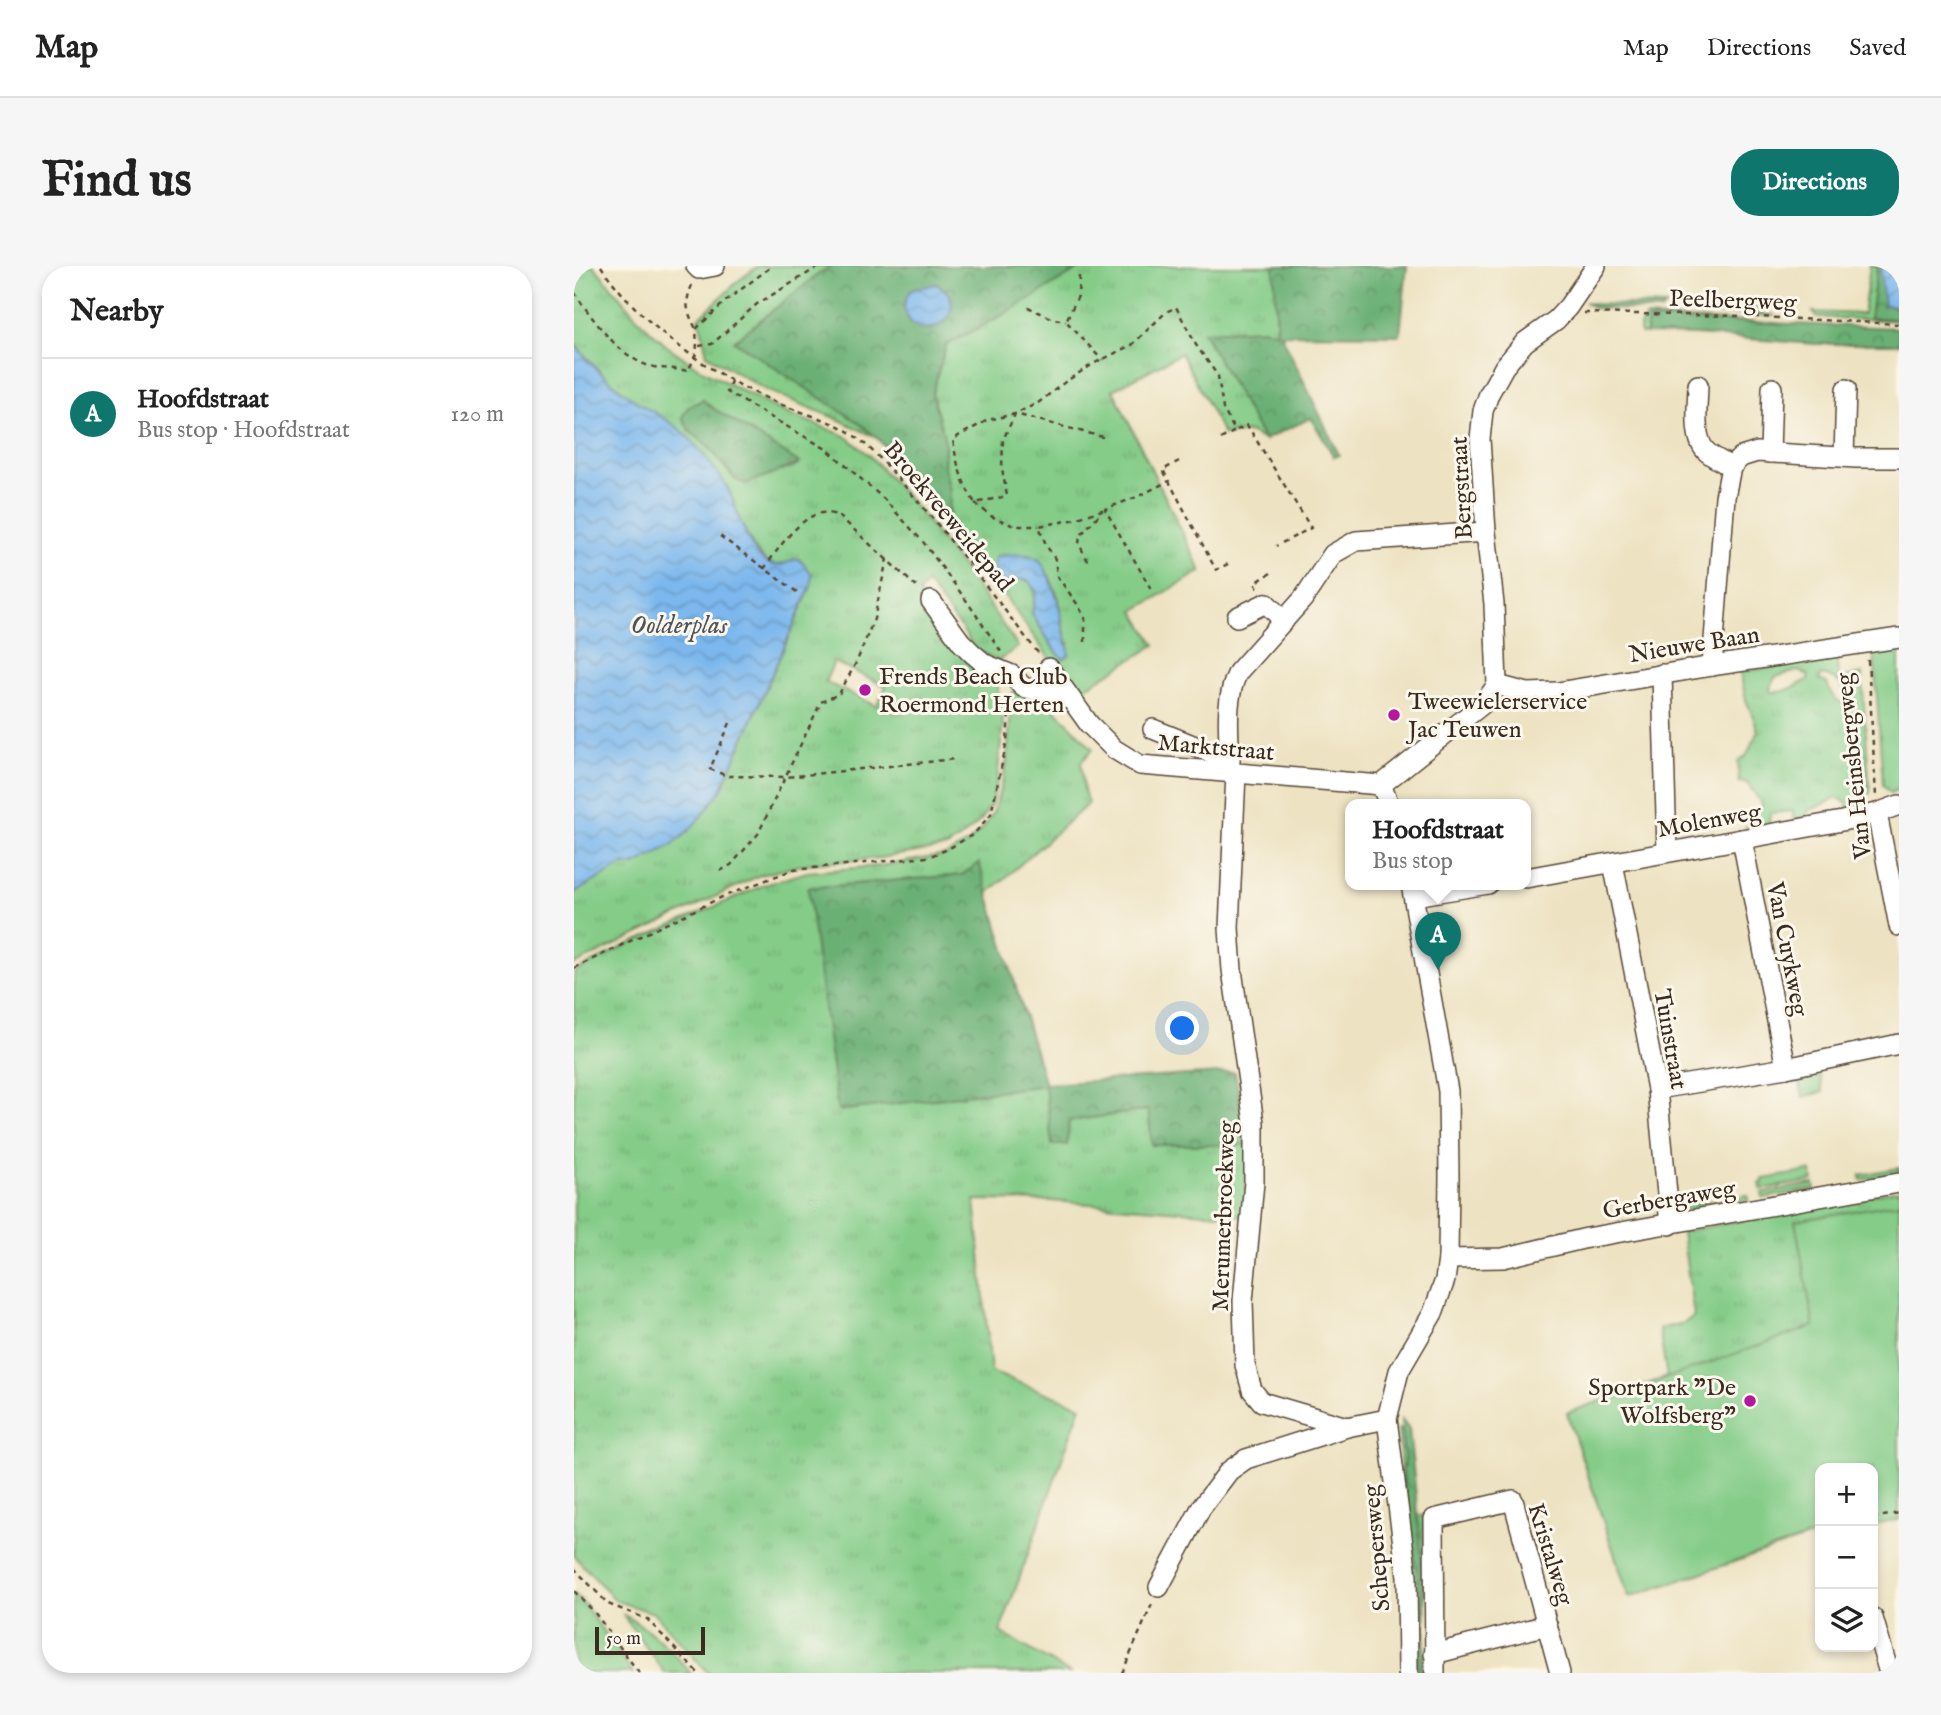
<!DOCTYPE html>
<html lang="en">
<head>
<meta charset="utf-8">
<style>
  :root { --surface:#fff; --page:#f6f6f6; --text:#222; --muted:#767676; --line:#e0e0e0; --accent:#0f766e }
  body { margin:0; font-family:"IM FELL English",serif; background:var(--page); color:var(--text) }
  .controls { position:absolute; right:21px; bottom:21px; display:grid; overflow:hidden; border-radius:14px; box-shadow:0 4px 10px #0003 }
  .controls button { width:63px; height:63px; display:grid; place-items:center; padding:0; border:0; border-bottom:2px solid var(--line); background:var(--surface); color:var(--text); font:35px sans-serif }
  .scale { position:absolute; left:21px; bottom:18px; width:110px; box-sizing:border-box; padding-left:7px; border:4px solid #3b2a1e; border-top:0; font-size:19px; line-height:24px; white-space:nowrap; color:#3b2a1e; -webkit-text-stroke:5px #fbf7ec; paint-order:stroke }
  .you { position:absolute; left:609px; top:763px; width:24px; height:24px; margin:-18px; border:5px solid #fff; border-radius:50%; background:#1a73e8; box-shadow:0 0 0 10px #1a73e833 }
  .badge { display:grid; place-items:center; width:46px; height:46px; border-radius:50%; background:var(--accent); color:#fff; font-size:23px; font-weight:700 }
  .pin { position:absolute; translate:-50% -58px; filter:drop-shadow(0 2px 4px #0008) }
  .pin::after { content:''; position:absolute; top:37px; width:24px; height:21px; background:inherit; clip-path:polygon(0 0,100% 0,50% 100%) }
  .popup { position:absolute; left:771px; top:533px; width:186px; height:91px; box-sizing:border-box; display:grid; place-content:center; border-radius:14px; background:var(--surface); filter:drop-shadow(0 2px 5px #0005); font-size:23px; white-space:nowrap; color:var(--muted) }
  .popup b { font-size:26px; color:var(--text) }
  .popup::after { content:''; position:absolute; left:50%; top:100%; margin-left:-14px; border:14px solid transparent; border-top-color:var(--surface) }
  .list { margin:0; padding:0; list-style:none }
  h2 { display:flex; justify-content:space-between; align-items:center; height:91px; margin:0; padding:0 28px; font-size:30px }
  h2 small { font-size:23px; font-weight:400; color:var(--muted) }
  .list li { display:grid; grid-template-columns:46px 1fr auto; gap:21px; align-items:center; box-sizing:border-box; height:112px; padding:0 28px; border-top:2px solid var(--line) }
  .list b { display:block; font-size:26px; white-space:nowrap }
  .list p { margin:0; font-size:23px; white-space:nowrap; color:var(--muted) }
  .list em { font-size:23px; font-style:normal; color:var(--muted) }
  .icon { flex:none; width:38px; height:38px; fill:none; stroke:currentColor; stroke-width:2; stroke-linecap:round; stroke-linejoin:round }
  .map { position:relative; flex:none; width:1325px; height:1407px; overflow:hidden; border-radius:28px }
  header { display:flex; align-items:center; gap:42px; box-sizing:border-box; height:98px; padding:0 35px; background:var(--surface); border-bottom:2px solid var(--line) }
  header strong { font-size:33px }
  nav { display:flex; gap:38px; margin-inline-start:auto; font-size:24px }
  .intro { display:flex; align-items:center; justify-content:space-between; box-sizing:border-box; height:168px; padding:0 42px }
  h1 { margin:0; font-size:49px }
  .button { padding:18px 32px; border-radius:28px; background:var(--accent); color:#fff; font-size:24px; font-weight:700 }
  main { display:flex; gap:42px; padding:0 42px }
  aside { flex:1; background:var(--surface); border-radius:28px; box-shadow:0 4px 10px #0003 }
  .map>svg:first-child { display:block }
  .grass { fill:url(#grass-tufts); stroke:#607b53; stroke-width:2; fill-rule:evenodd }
  .forest { fill:url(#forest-crowns); stroke:#536d49; stroke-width:2; fill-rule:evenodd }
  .park { fill:#84cc88; stroke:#607b53; stroke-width:2 }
  .water { fill:url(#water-waves); stroke:#5b7086; stroke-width:2 }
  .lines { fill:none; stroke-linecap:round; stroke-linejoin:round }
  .minor-casing { stroke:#564636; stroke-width:22 }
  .path { stroke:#564636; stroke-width:2.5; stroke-dasharray:5 5; stroke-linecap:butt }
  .minor { stroke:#fff; stroke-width:19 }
  .poi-dot { fill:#b5179e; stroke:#fbf7ec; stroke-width:2.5 }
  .labels { text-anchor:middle; stroke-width:6; stroke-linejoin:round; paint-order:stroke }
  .street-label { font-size:24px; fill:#3b2a1e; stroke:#fbf7ec }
  .poi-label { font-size:24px; fill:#3b2a1e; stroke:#fbf7ec; text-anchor:start }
  .water-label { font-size:26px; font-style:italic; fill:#4e545c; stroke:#fbf7ec }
</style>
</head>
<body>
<header>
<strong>Map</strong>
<nav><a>Map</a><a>Directions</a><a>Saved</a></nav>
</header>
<div class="intro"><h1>Find us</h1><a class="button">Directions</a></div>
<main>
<aside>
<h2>Nearby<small></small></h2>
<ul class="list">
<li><span class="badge">A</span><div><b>Hoofdstraat</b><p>Bus stop · Hoofdstraat</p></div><em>120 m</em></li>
</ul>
</aside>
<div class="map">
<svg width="1325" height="1407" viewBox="0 0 1325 1407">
  <defs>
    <pattern id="grass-tufts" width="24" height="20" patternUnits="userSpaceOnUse" patternTransform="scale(1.75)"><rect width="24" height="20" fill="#84cc88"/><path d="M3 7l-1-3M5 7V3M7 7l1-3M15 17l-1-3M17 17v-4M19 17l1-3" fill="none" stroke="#73af75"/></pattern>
    <pattern id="forest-crowns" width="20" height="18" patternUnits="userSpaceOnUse" patternTransform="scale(1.75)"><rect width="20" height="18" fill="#6bb074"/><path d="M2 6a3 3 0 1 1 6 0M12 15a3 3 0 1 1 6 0" fill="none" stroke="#598f5f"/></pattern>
    <pattern id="water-waves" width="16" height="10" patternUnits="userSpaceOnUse" patternTransform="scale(1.75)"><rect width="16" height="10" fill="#7bb7ed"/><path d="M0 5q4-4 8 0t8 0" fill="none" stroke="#6695bf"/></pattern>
  </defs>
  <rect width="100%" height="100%" fill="#fbf7ec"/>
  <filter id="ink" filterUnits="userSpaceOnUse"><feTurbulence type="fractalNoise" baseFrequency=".0143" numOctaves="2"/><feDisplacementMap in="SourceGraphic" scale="14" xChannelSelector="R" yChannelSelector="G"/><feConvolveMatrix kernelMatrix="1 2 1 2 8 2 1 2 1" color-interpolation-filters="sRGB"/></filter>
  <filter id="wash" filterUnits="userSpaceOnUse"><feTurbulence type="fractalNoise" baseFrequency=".00686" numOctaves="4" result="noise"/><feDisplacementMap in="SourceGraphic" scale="28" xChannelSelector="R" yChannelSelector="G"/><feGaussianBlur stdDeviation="1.57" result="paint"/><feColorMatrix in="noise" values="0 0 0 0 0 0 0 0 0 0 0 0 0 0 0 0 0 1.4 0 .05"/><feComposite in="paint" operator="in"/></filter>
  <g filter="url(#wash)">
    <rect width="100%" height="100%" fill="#ede2c1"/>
    <g class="grass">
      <path d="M 0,0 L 20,0 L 65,54 L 93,80 L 128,104 L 205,144 L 272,170 L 296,190 L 345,245 L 398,314 L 444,381 L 424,395 L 400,382 L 390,366 L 353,317 L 345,327 L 378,374 L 419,412 L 423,418 L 429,456 L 423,516 L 417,539 L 408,553 L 388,571 L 373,581 L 306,592 L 232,598 L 186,609 L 0,699 L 0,627 L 50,598 L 107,571 L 130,547 L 147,524 L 237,320 L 220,293 L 210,299 L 200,299 L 191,295 L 180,282 L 166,255 L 153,220 L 60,134 L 35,115 L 0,78 ZM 129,134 L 137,141 L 226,197 L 219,201 L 171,217 L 161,214 L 135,181 L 116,165 ZM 260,396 L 312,420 L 303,440 L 251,416 Z"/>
      <polygon points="184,0 258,0 246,7 161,75 285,157 303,172 266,154 192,124 133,89 125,52 164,15"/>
      <path d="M 510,0 L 700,0 L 703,67 L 629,66 L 690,174 L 675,166 L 650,169 L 607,87 L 539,124 L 627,305 L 560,345 L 581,379 L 501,428 L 412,304 L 375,256 L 376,224 L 370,200 L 371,176 L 358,128 L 372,79 L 425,51 ZM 475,309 L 485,333 L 490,367 L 495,379 L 489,393 L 480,383 L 458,348 C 460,333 464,328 455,315 L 445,313 Z"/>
      <polygon points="1296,0 1303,0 1296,52 1325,53 1325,55 1243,51 1239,46 1289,48"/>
      <polygon points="1112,41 1189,43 1190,49 1200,49 1200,50 1119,46"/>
      <polygon points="1072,51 1204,57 1206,58 1075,54 1072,68 1066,68 1066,60"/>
      <path d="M 1262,391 L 1265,412 L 1288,408 L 1296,527 L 1293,528 C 1289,537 1284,540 1275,542 L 1270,535 L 1263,532 L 1234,545 L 1232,551 L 1220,553 L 1219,545 L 1197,547 L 1195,552 L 1196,557 L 1172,561 L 1187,542 L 1188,538 L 1173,517 L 1165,516 L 1164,495 L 1173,489 L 1184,466 L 1180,453 L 1172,434 L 1166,406 ZM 1224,405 L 1234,409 L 1234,414 C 1223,419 1209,428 1197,426 L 1196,423 L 1201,411 ZM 1247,409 C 1263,412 1269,419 1274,433 L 1271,437 C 1260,436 1256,426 1253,417 L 1245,414 Z"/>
      <polygon points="441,424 474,436 519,483 507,496 510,524 514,538 413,628 405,598 388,609 235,622 264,845 471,819 495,855 575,844 674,879 671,950 477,935 401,934 417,1106 507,1140 426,1366 496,1407 134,1407 80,1347 42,1335 0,1290 0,706 49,681 190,619 233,606 306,600 372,589 395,576 411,560 419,547 428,518 433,493 438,429"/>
      <polygon points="1246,810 1249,826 1229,831 1225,814"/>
      <polygon points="1325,902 1325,907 1287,914 1286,909"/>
      <polygon points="1237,905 1239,915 1187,923 1186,917 1189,917 1189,913"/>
      <polygon points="1240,918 1241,923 1189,932 1188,927"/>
      <polygon points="1325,924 1325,1013 1226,1103 1246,1267 1055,1331 993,1147 1093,1111 1085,1063 1110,1057 1120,1050 1108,966"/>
      <polygon points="1103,929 1110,938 1120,938 1174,929 1175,934 1115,945 1106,940"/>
      <polygon points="824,1163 827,1163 831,1201 828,1201 844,1313 845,1345 844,1407 842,1407"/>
      <polygon points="853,1249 849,1252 852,1353 850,1407 848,1407 850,1342 844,1250"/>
      <polygon points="0,1328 7,1334 59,1407 0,1407"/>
      <path d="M 48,1348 C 77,1363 96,1383 117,1407 L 91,1407 Z"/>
    </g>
    <g class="forest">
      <path d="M 258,0 L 510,0 L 425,51 L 372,79 L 358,128 L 371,176 L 370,200 L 376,224 L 375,256 L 333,205 L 303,172 L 285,157 L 160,75 L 246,7 ZM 362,18 C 372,23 376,29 377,40 C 367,57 358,75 336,55 Z"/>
      <polygon points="700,0 833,0 826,69 707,68 765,189 760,191 737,152 690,174 629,66 689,63 703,67"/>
      <polygon points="1303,0 1325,0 1309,31 1313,38 1320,41 1321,39 1325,43 1325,53 1296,52"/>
      <polygon points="1010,36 1020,38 1092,40 1086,45 1020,42"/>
      <polygon points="1083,53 1325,62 1325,78 1241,78 1121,69 1072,68 1074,54"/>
      <polygon points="129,134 137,141 226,197 171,218 162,214 135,181 116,165 108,151 115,140"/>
      <polygon points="405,597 471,818 661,806 674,879 578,879 574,844 495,855 493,879 478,879 471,819 264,845 234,622 388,609"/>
      <polygon points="827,1153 835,1163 846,1270 850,1342 848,1407 844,1407 845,1345 844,1313 828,1201 831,1200"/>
    </g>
    <g class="park">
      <polygon points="1325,383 1325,523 1316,527 1309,519 1300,387"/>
      <polygon points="1325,937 1325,1254 1299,1259 1299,1202 1246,1202 1246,1267 1055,1331 993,1147 1240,1060 1221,955"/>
    </g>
    <g class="water">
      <polygon points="1309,0 1325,0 1325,41 1310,39 1306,6"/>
      <path d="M 362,18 C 404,38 351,86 333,50 C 328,41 331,32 337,24 Z"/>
      <path d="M 0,78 C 17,99 37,117 59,133 C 73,143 90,151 104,162 C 116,171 124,181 133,193 C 139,201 147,210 152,219 C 163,238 174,295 200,299 C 210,301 216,293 225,293 L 238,308 L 237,320 L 147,524 C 135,541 122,558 107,572 C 92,584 75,592 58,600 L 50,598 L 0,627 Z"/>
      <path d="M 438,288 C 467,288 467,294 478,318 C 484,332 486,342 488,356 C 490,368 495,377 495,389 L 489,393 L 480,383 L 458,348 L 462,327 L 455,315 L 445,313 L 438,317 L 428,316 L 419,307 L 421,291 Z"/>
    </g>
  </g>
  <g filter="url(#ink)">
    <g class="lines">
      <g class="minor-casing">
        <g id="minor">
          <polyline points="122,0 125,3 141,0"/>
          <path d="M 1124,119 C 1124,137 1118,173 1133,186 C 1140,192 1149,196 1157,201"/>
          <polyline points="1196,187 1198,122"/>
          <polyline points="1270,191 1272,123"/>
          <polyline points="357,335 387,376 398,387 411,398 438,409 449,421 495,433"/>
          <polyline points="663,351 692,337 710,355"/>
          <polyline points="1138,400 1151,231 1157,201 1167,191 1183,186 1282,192 1325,192"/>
          <polyline points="475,402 515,458 540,483 566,499 807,519"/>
          <polyline points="1088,408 1093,586"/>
          <polyline points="923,419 953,427 984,426 1138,400 1325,372"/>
          <polyline points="579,463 656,494"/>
          <path d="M 656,506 C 656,474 649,435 664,406 L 729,333 L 759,288 L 782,275 L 912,266"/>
          <polyline points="662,507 655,662 658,704 680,857 680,916 669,1035 671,1099 678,1124 688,1136 773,1161"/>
          <polyline points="807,519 910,437 923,419 920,338 912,266 906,173 909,145 915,128 930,101 951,76 982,54 994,41 1022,0"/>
          <polyline points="807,519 815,538"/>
          <polyline points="1303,547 1325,660"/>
          <polyline points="1168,573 1212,802"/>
          <polyline points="1039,597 1083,823 1096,959"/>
          <polyline points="952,612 1268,555 1303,547 1325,539"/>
          <polyline points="840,630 914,618"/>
          <polyline points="1083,823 1212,802 1325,778"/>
          <polyline points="874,993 929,992 1013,972 1325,917"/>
          <polyline points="585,1321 627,1242 655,1205 672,1193 773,1161 813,1153"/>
          <polyline points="1299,1352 1315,1407"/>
          <polyline points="860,1388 973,1359"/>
          <polyline points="834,1407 833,1310 813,1153 825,1105 859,1047 871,1014 874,993 875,911 874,825 837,618"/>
          <polyline points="861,1407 860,1253 939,1234 986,1407"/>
        </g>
      </g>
      <g class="path">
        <path d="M 27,0 C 67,60 140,111 206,138 C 225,146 259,155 275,166 C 299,182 317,204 335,225 C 381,277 422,334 465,388"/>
        <polyline points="505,10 504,30 492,55 528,94"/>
        <path d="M 118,19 C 110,38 113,45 122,63"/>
        <path d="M 0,26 C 18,52 47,95 80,101 C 90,103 102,102 113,105 C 125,88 123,82 122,63 L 153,34 L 198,0"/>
        <polyline points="454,41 479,53 492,55"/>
        <polyline points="1010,47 1165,50 1325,58"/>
        <polyline points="125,80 138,78 183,38 246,0"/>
        <polyline points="157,115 153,126 254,184 310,233 350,277 392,334 428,387"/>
        <polyline points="663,164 673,159 737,262 702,280"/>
        <path d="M 529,171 L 441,148 L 429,174 L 428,202 L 433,230 L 401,237 C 388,217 382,197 379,173 L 414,154 L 441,148 L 464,137 L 491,116 L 519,98 L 558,79 L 592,46 L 602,41 L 622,79 L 644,110 L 649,143 L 661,165 L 643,175"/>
        <polyline points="605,195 589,204 642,304 656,297"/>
        <polyline points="401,237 417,250 440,260 465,260"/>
        <polyline points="146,270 223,326"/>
        <polyline points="514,295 505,278 506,270 528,245"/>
        <path d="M 190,303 C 203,284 224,252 247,247 C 252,246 259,248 264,249 L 346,324"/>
        <polyline points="684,322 681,317 697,307"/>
        <polyline points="577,323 531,243 563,231 595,215"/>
        <polyline points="511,376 511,352 504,339 483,310 481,293 472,279 465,260 498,254 531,243"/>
        <polyline points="1294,394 1302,530"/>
        <polyline points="156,457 136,503 153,510 212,511 381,493"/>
        <polyline points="146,605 157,599 184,568 247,436 265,428 283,395 300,353 313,293"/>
        <polyline points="0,702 148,631 218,604 354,591 374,583 400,568 417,548 433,475 436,433"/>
        <polyline points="1299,1252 1325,1247"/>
        <polyline points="0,1302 34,1338 73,1353 124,1407"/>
        <polyline points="0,1325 21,1347 65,1407"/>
        <polyline points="548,1407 579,1336"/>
      </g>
      <use href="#minor" class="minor"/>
    </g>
  </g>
  <g class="poi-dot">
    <circle cx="291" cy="424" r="7"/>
    <circle cx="820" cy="449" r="7"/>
    <circle cx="1176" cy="1135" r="7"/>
  </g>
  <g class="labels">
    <g class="street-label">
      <text transform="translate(1159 34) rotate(2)" y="8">Peelbergweg</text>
      <text transform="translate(887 222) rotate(-93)" y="8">Bergstraat</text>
      <text transform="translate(375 250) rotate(50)" y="8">Broekveeweidepad</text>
      <text transform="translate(1120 378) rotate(-9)" y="8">Nieuwe Baan</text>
      <text transform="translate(642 481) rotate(5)" y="8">Marktstraat</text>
      <text transform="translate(1279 500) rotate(-96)" y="8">Van Heinsbergweg</text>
      <text transform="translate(1135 554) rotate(-10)" y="8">Molenweg</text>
      <text transform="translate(1214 683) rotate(79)" y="8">Van Cuykweg</text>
      <text transform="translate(1097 773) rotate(80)" y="8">Tuinstraat</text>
      <text transform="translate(1095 933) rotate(-10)" y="8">Gerbergaweg</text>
      <text transform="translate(649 950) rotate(-88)" y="8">Merumerbroekweg</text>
      <text transform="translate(802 1282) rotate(-95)" y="8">Schepersweg</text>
      <text transform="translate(977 1288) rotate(73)" y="8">Kristalweg</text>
    </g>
    <g class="poi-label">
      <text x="305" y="418">Frends Beach Club<tspan x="305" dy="28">Roermond Herten</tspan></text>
      <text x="834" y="443">Tweewielerservice<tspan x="834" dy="28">Jac Teuwen</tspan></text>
      <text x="1162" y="1129" text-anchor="end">Sportpark "De<tspan x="1162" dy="28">Wolfsberg"</tspan></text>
    </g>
    <g class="water-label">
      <text x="105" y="367">Oolderplas</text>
    </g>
  </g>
</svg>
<div class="controls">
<button>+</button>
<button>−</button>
<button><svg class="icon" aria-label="layers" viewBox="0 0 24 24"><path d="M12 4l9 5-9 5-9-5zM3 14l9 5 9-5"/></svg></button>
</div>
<div class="scale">50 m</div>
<div class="you"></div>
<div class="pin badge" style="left:864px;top:704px">A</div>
<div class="popup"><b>Hoofdstraat</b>Bus stop</div>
</div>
</main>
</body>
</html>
